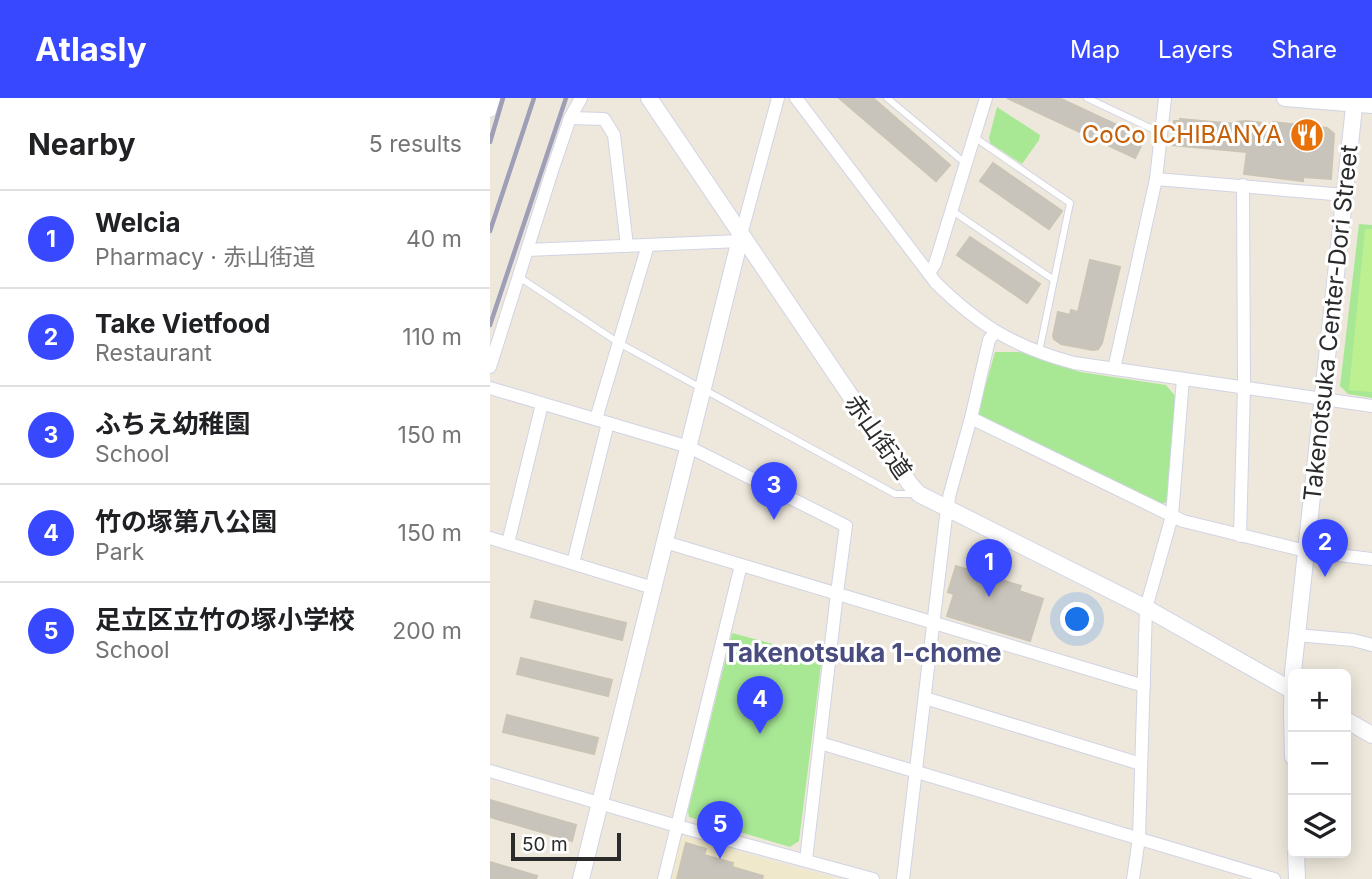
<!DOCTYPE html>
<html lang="en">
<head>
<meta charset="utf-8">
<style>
  :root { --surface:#fff; --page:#f6f6f6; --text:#202124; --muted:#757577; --line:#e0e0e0; --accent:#3748ff }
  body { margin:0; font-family:Inter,"Noto Sans JP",sans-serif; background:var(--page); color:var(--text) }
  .controls { position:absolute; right:21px; bottom:21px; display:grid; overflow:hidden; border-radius:10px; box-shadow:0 4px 18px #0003 }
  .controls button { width:63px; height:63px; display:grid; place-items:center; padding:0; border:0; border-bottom:2px solid var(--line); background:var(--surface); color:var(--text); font:35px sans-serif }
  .scale { position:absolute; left:21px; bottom:18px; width:110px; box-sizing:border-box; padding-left:7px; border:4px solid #2b2b2b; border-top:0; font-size:19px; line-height:24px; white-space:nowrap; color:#2b2b2b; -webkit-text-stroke:5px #fff; paint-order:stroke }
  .you { position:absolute; left:588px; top:522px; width:24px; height:24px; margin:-18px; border:5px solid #fff; border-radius:50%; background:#1a73e8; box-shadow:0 0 0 10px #1a73e833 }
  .badge { display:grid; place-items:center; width:46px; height:46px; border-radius:50%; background:var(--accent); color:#fff; font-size:23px; font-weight:700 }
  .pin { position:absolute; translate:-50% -58px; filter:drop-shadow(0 2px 4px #0008) }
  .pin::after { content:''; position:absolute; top:37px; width:24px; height:21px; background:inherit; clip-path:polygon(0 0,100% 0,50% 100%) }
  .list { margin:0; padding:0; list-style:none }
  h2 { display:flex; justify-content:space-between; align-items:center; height:91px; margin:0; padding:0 28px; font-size:30px }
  h2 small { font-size:23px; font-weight:400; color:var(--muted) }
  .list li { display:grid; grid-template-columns:46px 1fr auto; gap:21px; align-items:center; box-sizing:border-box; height:98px; padding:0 28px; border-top:2px solid var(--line) }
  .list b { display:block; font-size:26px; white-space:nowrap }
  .list p { margin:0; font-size:23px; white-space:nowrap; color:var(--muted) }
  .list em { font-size:23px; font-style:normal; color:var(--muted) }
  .icon { flex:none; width:38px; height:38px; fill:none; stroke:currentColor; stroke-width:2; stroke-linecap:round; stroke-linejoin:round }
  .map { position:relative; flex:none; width:882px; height:781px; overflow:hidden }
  header { display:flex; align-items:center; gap:42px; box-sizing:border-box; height:98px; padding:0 35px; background:var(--accent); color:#fff }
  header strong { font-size:33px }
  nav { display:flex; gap:38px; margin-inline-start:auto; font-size:24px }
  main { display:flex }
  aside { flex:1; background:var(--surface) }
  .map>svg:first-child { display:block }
  .education { fill:#f0e8ca }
  .green { fill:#a8e895 }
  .pitch { fill:#bdf090 }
  .building { fill:#c9c4bb; stroke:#c9c4b5; stroke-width:2 }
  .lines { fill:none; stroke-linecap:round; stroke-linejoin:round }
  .service-casing { stroke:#d1d3e4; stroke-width:8 }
  .minor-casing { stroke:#d1d3e4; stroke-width:14 }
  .tertiary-casing { stroke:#d1d3e4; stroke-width:18 }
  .service { stroke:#fff; stroke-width:6 }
  .minor { stroke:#fff; stroke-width:12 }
  .tertiary { stroke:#fff; stroke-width:16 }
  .rail { stroke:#9e9fb6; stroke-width:4.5 }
  .labels { text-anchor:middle; stroke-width:6; stroke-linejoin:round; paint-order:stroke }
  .food-label { font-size:24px; fill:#c56008; stroke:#fff; text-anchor:end }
  .street-label { font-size:24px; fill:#2b2b2b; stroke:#fff }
  .neighbourhood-label { font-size:26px; font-weight:bold; fill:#484c7e; stroke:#fff }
</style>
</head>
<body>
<header>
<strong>Atlasly</strong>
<nav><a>Map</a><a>Layers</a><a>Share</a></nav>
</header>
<main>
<aside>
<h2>Nearby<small>5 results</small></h2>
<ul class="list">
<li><span class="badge">1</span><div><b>Welcia</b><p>Pharmacy · 赤山街道</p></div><em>40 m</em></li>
<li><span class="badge">2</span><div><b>Take Vietfood</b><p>Restaurant</p></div><em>110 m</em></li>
<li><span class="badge">3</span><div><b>ふちえ幼稚園</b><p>School</p></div><em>150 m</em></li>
<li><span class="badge">4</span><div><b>竹の塚第八公園</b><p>Park</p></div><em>150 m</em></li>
<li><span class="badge">5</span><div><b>足立区立竹の塚小学校</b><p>School</p></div><em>200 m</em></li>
</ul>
</aside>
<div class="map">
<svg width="882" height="781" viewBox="0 0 882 781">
  <rect width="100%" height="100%" fill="#eee8dc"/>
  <polygon class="education" points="196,739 346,781 180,781 190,741"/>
  <g class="green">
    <polygon points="507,9 550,37 549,42 532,66 500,45 499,40"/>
    <polygon points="869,126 882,127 882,300 858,296 850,288"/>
    <polygon points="505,254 530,254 590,274 676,287 686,299 680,402 671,407 491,320 488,314"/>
    <polygon points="242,535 332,559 309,743 300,749 199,719 198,713"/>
  </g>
  <polygon class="pitch" points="875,131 882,131 882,294 859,292"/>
  <g class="building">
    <polygon points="349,0 383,0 460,67 446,83"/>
    <polygon points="517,0 569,0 655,40 645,60"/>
    <polygon points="690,21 746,26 747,24 756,23 783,26 783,24 837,30 844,36 841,81 813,79 813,83 754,76 757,54 682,47 684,23 690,23"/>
    <polygon points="503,65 572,113 559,131 490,83"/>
    <polygon points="480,139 550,186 537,205 467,157"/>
    <polygon points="600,162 630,169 612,245 608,251 603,252 571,246 564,241 563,238 568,214 580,217 581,212 588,214"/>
    <polygon points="466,468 531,488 529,493 553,501 540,543 457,518 464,496 458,494"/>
    <polygon points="45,503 136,525 132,542 41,519"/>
    <polygon points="31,560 122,582 118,598 27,576"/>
    <polygon points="17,617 108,640 104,656 13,634"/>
    <polygon points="0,702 86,727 82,743 0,719"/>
    <polygon points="196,745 216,751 214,757 243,765 242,769 273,778 272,781 187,781"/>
    <polygon points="0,764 47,778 46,781 0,781"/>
  </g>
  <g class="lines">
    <g class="service-casing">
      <g id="service">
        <polyline points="397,0 475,65"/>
        <polyline points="597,0 671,35"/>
        <polyline points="484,39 580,105 549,254"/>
        <polyline points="461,112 564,182"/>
        <polyline points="29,179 129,245 405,396 427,396"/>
      </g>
    </g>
    <g class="minor-casing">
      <g id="minor">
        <path d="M 306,0 L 446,185 C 490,228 524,249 584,265 L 882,308"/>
        <polyline points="0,13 4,0"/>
        <polyline points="80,20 114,21 124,37 137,148"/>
        <polyline points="666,81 855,97"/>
        <polyline points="251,137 288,0"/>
        <polyline points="37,152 250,143"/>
        <polyline points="439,175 445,166 496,0"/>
        <polyline points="0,269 62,73 80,20 91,0"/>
        <polyline points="624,271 666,81 675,0"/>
        <polyline points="0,290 199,349 356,428 347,495 316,762"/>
        <polyline points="481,320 693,423 816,453 882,461"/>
        <polyline points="106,321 158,147"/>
        <polyline points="750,438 754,289 753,87"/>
        <polyline points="0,440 163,490"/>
        <polyline points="175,444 654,588"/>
        <polyline points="18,445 52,306"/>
        <polyline points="83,465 118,325"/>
        <polyline points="807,537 863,542 882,547"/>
        <polyline points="435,600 651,666"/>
        <polyline points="330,645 784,781"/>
        <polyline points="0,673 187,728 383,781"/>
        <polyline points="174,781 251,467"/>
        <polyline points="413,781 457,410 460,395 481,320 499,242 505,234"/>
        <polyline points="643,781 649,740 656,510 682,418 693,281"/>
      </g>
    </g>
    <g class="tertiary-casing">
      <g id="tertiary">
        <polyline points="159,0 420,386 429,396 656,510 803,593"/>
        <polyline points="795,0 882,7"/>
        <polyline points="856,622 882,637"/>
        <polyline points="803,659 802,612 803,574 865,0"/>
        <polyline points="806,755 807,781"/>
        <polyline points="91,781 251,137"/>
      </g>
    </g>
    <use href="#service" class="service"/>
    <use href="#minor" class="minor"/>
    <use href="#tertiary" class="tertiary"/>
    <g class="rail">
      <polyline points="0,44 13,0"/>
      <polyline points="0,133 44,0"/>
      <polyline points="0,227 76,0"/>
    </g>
  </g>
  <defs>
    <g id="restaurant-disc" transform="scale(1.75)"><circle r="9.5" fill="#e8710a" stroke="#fff"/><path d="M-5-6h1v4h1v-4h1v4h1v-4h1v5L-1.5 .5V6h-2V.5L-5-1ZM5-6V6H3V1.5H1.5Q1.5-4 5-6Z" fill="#fff"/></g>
  </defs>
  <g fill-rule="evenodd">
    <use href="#restaurant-disc" x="817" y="37"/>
  </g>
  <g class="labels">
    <g class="food-label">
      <text x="792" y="45">CoCo ICHIBANYA</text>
    </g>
    <g class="street-label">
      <text transform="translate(841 225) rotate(-84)" y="8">Takenotsuka Center-Dori Street</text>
      <text transform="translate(388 339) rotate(55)" y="8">赤山街道</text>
    </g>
    <g class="neighbourhood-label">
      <text x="372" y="564">Takenotsuka 1-chome</text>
    </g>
  </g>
</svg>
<div class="controls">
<button>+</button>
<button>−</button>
<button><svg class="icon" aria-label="layers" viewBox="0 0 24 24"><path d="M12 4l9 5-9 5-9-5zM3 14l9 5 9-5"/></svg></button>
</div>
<div class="scale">50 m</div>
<div class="you"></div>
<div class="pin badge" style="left:499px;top:499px">1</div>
<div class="pin badge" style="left:835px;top:479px">2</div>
<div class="pin badge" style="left:284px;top:422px">3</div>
<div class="pin badge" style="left:270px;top:636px">4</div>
<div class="pin badge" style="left:230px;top:761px">5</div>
</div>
</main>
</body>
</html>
